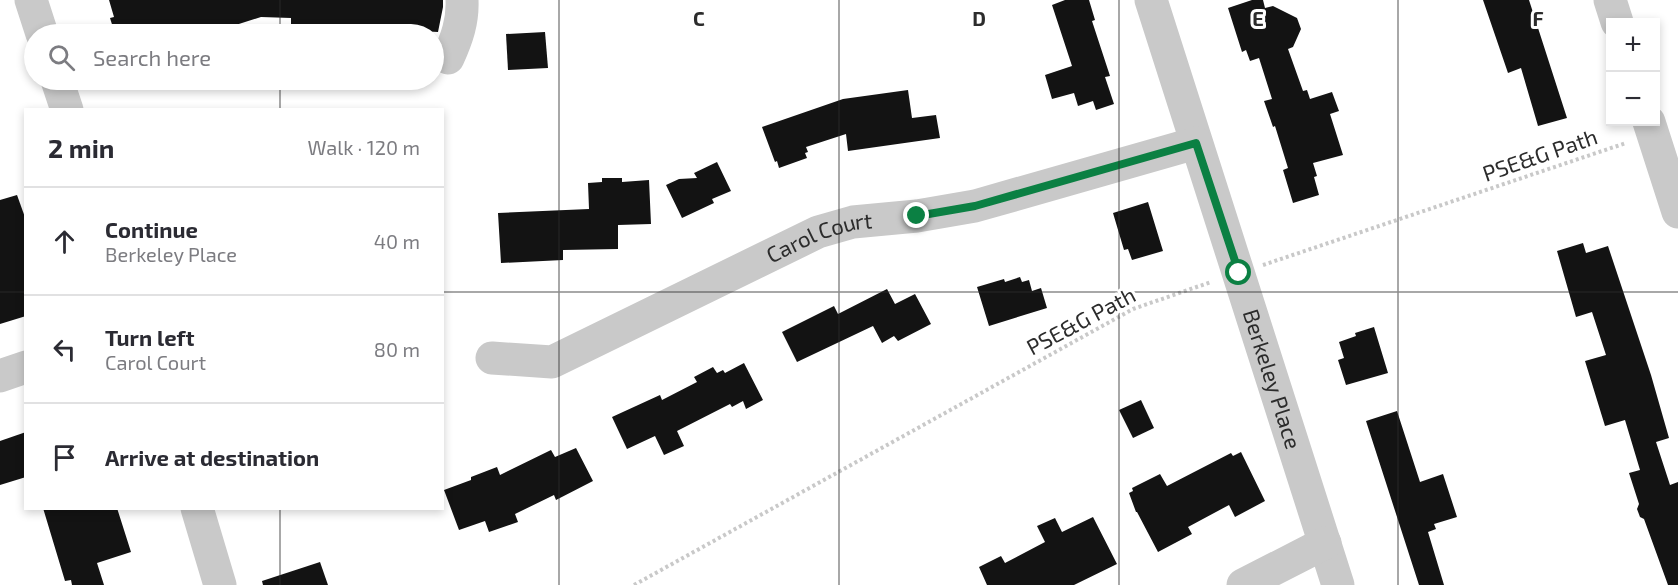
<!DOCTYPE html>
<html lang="en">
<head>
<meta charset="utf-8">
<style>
  :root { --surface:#fff; --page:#f7f7f7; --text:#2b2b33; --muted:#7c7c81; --line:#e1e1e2 }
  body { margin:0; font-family:"Exo 2",sans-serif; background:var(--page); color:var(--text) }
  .controls { position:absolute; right:18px; top:18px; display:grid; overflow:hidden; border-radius:0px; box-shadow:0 3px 9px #0003 }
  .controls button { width:54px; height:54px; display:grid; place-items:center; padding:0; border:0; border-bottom:2px solid var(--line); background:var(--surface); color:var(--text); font:30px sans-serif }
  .stop { position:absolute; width:18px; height:18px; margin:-14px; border:4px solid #0b8043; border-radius:50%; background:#fff }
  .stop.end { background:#0b8043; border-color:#fff; box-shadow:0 2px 6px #0008 }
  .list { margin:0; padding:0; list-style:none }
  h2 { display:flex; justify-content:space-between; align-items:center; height:78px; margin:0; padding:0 24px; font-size:26px }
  h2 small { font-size:20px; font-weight:400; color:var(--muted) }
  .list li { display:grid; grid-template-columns:39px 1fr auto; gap:18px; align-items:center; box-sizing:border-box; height:108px; padding:0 24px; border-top:2px solid var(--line) }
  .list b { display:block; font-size:22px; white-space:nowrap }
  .list p { margin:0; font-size:20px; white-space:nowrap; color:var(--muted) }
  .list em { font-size:20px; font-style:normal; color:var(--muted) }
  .icon { flex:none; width:33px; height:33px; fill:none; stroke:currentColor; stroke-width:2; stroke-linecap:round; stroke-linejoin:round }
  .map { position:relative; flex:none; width:1678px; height:585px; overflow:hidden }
  .search { position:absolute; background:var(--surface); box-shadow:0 3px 9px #0003; left:24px; top:24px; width:420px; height:66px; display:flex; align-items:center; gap:15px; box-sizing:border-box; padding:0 21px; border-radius:33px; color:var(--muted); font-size:22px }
  .panel { position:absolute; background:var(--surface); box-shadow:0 3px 9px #0003; left:24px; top:108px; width:420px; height:402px; border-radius:0px }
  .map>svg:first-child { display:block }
  .building { fill:#131313 }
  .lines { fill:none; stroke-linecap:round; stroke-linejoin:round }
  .path { stroke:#c9c9c9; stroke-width:4; stroke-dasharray:3 3; stroke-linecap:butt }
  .minor { stroke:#c9c9c9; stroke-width:33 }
  .route { stroke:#0b8043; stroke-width:8 }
  .grid { fill:none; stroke:#2c2c2c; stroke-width:1.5; stroke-opacity:0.55 }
  .labels { text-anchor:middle; stroke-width:6; stroke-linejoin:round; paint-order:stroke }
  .street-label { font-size:22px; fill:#2c2c2c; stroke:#fff }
  .grid-label { font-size:20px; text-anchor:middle; font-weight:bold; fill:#2c2c2c; stroke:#fff; stroke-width:6; stroke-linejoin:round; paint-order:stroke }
</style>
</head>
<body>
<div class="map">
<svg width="1678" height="585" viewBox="0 0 1678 585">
  <rect width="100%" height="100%" fill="#fff"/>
  <g class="building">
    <polygon points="109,0 443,0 443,7 438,32 291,24 291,18 261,17 217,31 218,34 115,34 110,18 114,17"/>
    <polygon points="1065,0 1089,0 1095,20 1092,21 1110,76 1105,77 1114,104 1096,110 1093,101 1078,106 1074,93 1052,99 1045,75 1072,66 1052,5"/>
    <polygon points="1252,0 1263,0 1265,8 1273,6 1297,18 1301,29 1293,47 1288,49 1303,91 1307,90 1310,99 1332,92 1339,111 1330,114 1343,155 1313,163 1317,176 1314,177 1319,195 1293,203 1283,170 1288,168 1275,126 1273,127 1264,101 1272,99 1259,58 1250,61 1246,50 1242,52 1228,8"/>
    <polygon points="1483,0 1529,0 1567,118 1538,126 1521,68 1508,73"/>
    <polygon points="545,32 548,68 508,70 506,34"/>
    <polygon points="908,90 912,118 936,115 940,138 848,151 846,134 806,147 808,152 805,153 807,158 779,168 777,161 775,162 762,127 843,99"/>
    <polygon points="717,162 731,191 712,199 714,203 682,218 666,185 679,179 697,178 694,173"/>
    <polygon points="602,178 622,178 622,182 649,180 651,224 618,225 618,249 563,250 563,260 501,263 498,213 589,209 588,183 602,182"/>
    <polygon points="17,195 26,220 26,316 0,324 0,200"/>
    <polygon points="1148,202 1163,251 1132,260 1128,249 1124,250 1113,213"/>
    <polygon points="1583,243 1586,253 1608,246 1651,375 1669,438 1656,442 1670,485 1678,482 1678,585 1668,585 1644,519 1640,517 1637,509 1639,504 1629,473 1640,470 1625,420 1605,426 1585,361 1606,355 1592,312 1576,317 1557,251"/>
    <polygon points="1020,277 1022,282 1029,280 1032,291 1041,288 1047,308 989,326 977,287 1004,279 1005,282"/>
    <polygon points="887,289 895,304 915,294 931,324 898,341 894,336 882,343 873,326 797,362 782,332 834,306 838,314"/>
    <polygon points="1374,327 1388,373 1346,385 1338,360 1344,358 1339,342 1356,336 1355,333"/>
    <polygon points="744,363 763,400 746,409 743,401 732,407 730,404 677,431 684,446 664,455 655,436 627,449 612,417 660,395 662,400 697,382 694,377 713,367 717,373 723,370 725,373"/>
    <polygon points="1141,400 1154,428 1133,438 1119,410"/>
    <polygon points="1397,411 1420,482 1443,474 1457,517 1434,524 1436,529 1428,532 1444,585 1419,585 1366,421"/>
    <polygon points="26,432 26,477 0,485 0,441"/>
    <polygon points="576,448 593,481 556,500 554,495 515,514 518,522 489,532 485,521 459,530 444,490 471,480 471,477 497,467 500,475 551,450 555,457"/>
    <polygon points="1241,452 1265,501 1235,517 1229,505 1188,527 1192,534 1158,552 1137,512 1136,512 1129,493 1133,491 1132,488 1160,474 1167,486 1231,453 1233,456"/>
    <polygon points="43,508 117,508 131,552 97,563 104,585 72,585 71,580 65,581"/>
    <polygon points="1093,517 1117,564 1074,585 987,585 979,567 1001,556 1005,563 1045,542 1037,526 1055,518 1062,532"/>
    <polygon points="320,562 328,585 263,585 262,581"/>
  </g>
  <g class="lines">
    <g class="path">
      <polyline points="1263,265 1626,143"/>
      <polyline points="634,585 1133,309 1211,282"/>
    </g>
    <g class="minor">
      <polyline points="31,0 42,34"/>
      <path id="s1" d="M 1151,0 L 1338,585"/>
      <polyline points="1610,0 1617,22"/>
      <path d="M 448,58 C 457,38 463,21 462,0"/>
      <polyline points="57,80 67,110"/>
      <polyline points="1649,122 1678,212"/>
      <path id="s2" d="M 492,358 L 552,362 L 818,232 L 853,222 L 917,216 L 975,206 L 1196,143"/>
      <polyline points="0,376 26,367"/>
      <polyline points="197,508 220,585"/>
      <polyline points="1243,585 1325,543"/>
    </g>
  </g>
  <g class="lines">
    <polyline class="route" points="917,216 975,206 1196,143 1239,273"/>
  </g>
  <path class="grid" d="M 280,0 L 280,34M 559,0 L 559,585M 839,0 L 839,585M 1119,0 L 1119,585M 1398,0 L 1398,585M 280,80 L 280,110M 0,292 L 26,292M 442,292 L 1678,292M 280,508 L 280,585"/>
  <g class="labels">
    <g class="street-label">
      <text transform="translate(1540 155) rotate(-19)" y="8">PSE&amp;G Path</text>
      <text dy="8" stroke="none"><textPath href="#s2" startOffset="356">Carol Court</textPath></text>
      <text transform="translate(1081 321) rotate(-28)" y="8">PSE&amp;G Path</text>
      <text dy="8" stroke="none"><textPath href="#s1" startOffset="398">Berkeley Place</textPath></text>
    </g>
  </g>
  <g class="grid-label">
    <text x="699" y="26">C</text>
    <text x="979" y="26">D</text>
    <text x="1258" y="26">E</text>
    <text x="1538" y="26">F</text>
  </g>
</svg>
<div class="controls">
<button>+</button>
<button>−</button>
</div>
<div class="stop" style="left:1239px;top:273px"></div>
<div class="stop end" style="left:917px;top:216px"></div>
<div class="search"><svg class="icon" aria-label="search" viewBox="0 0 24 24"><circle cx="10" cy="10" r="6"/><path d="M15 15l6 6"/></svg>Search here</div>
<section class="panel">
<h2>2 min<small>Walk · 120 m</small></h2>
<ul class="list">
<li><svg class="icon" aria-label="ahead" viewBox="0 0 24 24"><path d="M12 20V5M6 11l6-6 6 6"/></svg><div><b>Continue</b><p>Berkeley Place</p></div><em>40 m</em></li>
<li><svg class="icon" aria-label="left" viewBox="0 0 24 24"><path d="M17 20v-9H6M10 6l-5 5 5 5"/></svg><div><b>Turn left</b><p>Carol Court</p></div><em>80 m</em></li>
<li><svg class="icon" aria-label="arrive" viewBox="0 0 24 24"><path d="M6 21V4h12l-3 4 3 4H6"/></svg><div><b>Arrive at destination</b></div></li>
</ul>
</section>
</div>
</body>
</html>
